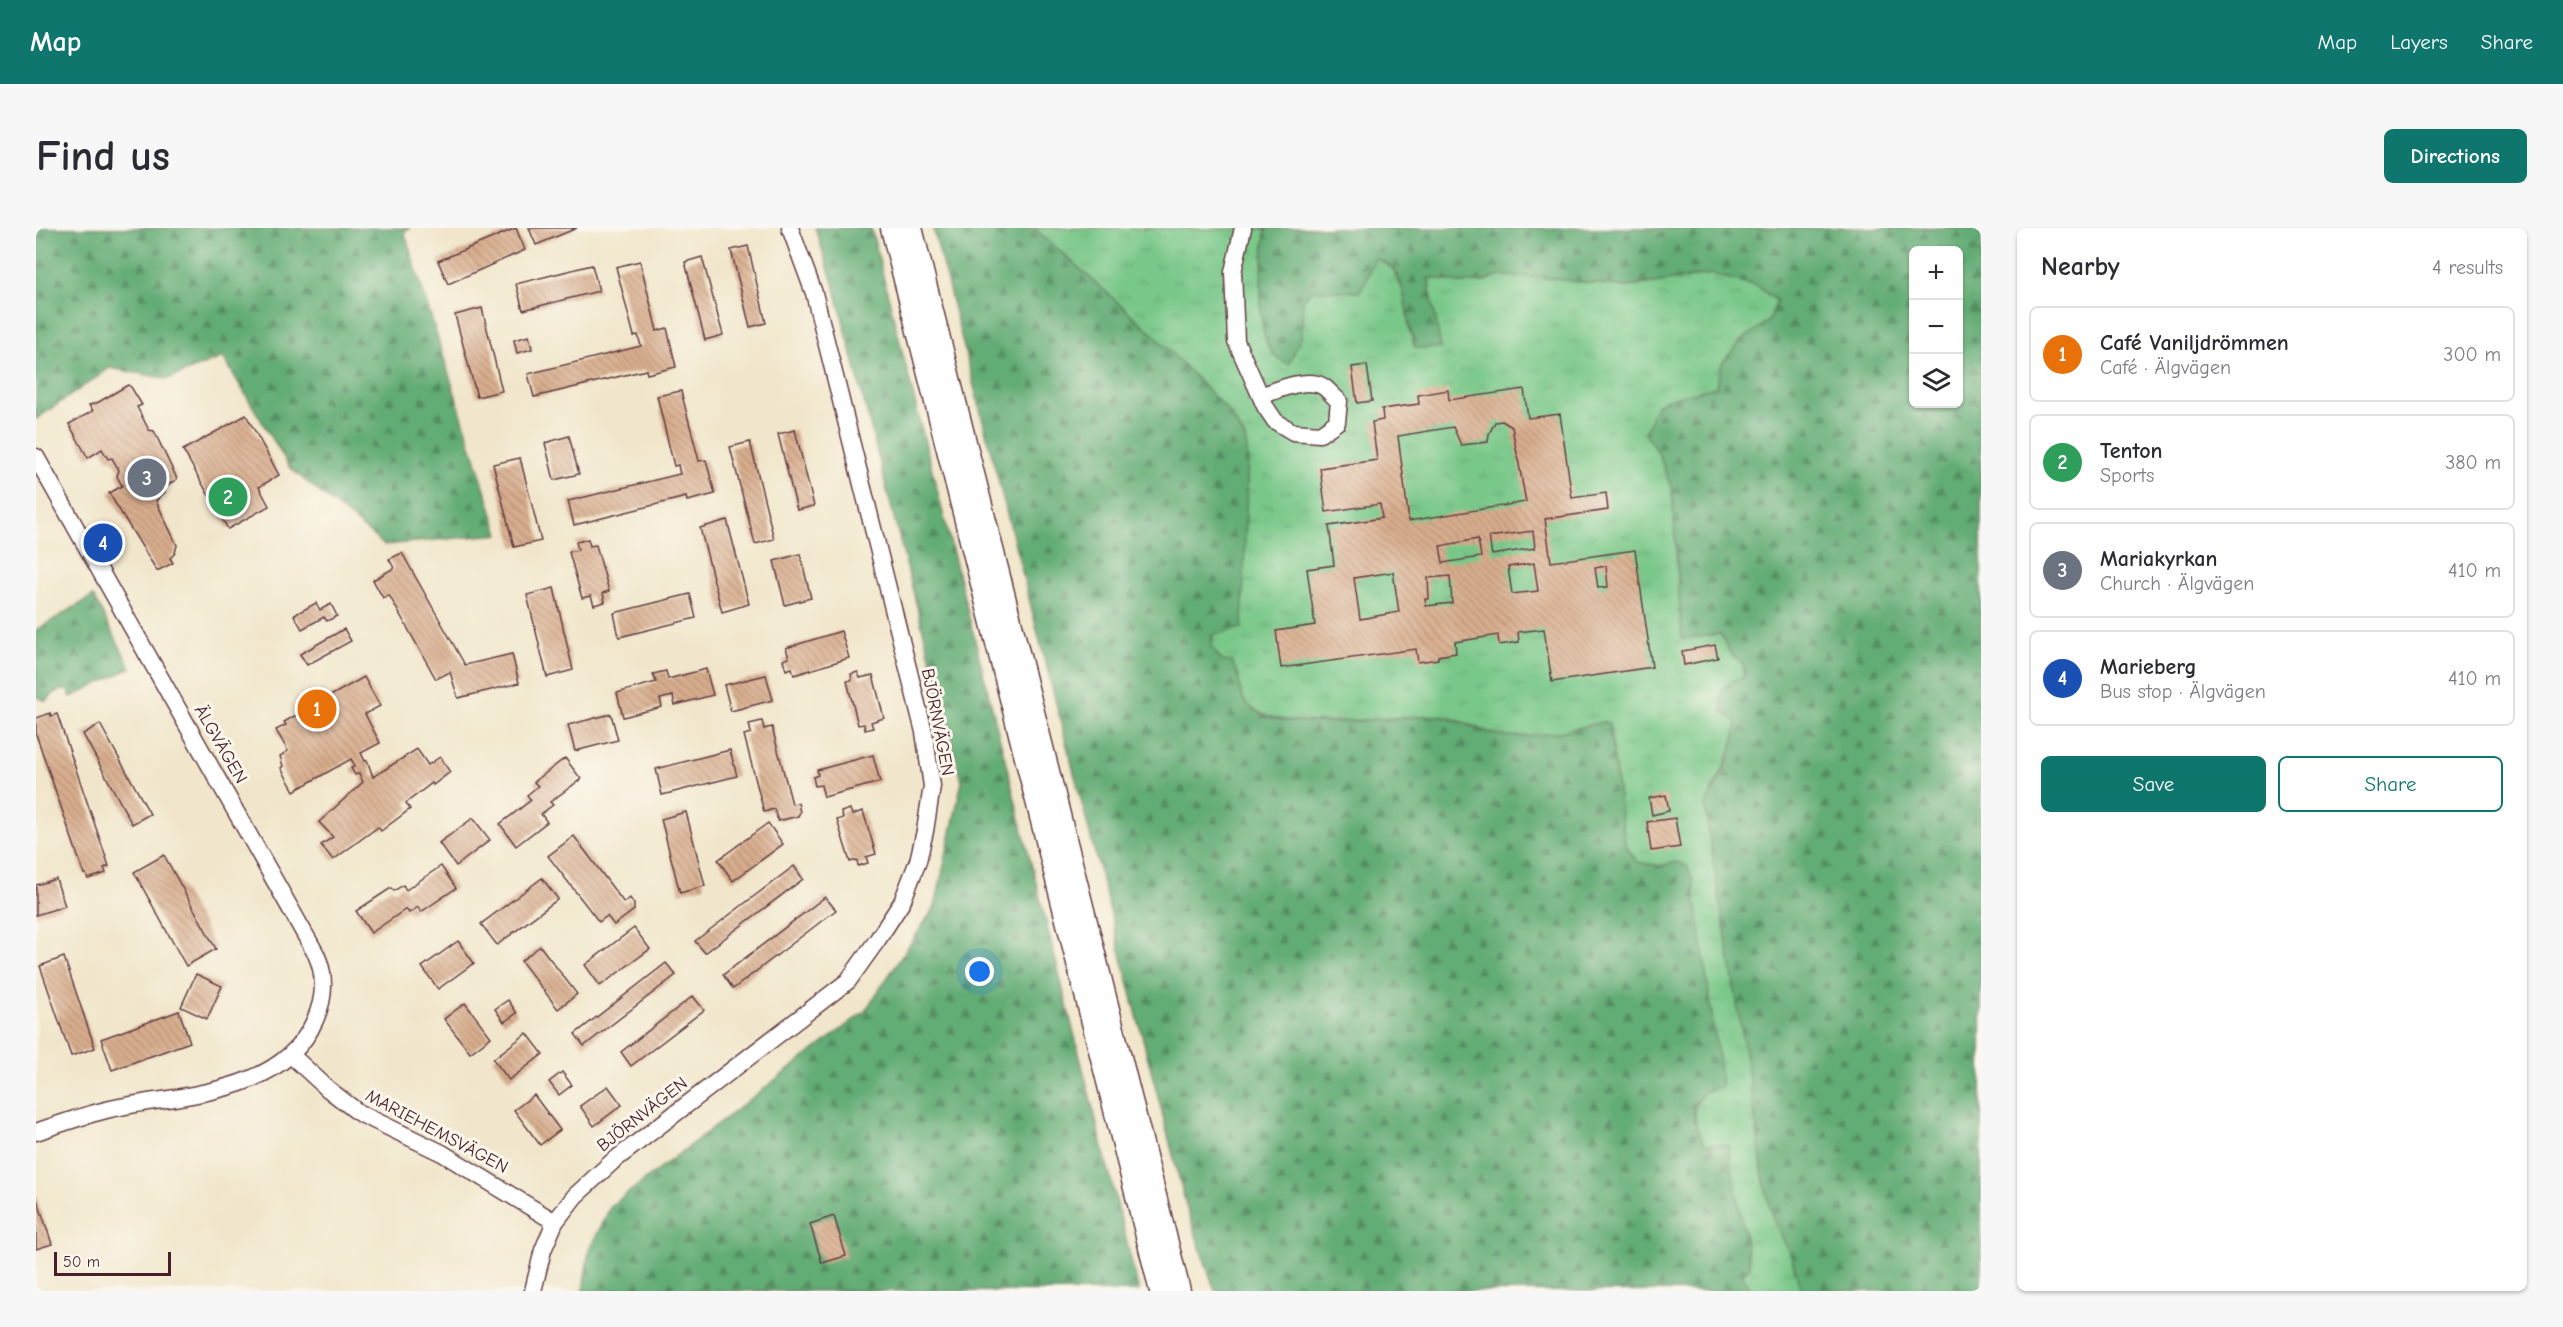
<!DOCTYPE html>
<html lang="en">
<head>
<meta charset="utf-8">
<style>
  :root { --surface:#fff; --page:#f7f7f7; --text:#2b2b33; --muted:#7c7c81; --line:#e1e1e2; --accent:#0f766e }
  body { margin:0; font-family:"Comic Neue",sans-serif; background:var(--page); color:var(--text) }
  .controls { position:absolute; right:18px; top:18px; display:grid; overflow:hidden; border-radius:9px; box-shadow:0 2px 4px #0004 }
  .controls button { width:54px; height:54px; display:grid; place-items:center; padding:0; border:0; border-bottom:2px solid var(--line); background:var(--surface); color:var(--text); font:30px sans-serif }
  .scale { position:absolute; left:18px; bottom:15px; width:117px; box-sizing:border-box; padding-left:6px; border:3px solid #4a1f2b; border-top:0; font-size:16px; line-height:21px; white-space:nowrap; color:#4a1f2b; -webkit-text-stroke:4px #fbf7ec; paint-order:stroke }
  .you { position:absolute; left:944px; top:744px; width:21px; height:21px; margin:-15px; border:4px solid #fff; border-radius:50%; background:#1a73e8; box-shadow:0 0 0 9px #1a73e833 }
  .badge { display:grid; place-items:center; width:39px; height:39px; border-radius:50%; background:var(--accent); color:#fff; font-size:20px; font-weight:700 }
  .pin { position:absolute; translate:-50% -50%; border:3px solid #fff; box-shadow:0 2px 6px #0006 }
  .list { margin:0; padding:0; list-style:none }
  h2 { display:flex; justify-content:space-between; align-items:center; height:78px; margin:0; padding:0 24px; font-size:26px }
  h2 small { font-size:20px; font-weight:400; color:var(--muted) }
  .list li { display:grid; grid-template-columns:39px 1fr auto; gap:18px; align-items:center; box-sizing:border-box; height:96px; margin:0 12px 12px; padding:0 12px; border:2px solid var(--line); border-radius:9px }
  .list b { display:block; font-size:22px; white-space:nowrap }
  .list p { margin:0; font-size:20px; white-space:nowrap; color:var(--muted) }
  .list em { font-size:20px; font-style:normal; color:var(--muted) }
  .actions { display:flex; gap:12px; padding:18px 24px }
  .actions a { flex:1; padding:14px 0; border:2px solid var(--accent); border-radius:9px; text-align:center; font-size:21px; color:var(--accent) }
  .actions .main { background:var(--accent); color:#fff }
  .icon { flex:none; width:33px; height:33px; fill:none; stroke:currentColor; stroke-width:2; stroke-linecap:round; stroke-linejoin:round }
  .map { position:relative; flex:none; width:1945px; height:1063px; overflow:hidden; border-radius:9px }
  header { display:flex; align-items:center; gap:36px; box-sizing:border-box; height:84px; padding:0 30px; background:var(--accent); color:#fff }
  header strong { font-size:28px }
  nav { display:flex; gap:33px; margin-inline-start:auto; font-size:21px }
  .intro { display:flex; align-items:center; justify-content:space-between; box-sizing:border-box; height:144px; padding:0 36px }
  h1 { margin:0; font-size:42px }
  .button { padding:15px 27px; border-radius:9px; background:var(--accent); color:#fff; font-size:21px; font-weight:700 }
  main { display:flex; gap:36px; padding:0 36px }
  aside { flex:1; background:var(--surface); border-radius:9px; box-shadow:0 2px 4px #0004 }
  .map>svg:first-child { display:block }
  .grass { fill:url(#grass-tufts); stroke:#62745a; stroke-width:1.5 }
  .forest { fill:url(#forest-firs); stroke:#566650; stroke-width:1.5; fill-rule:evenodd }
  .building { fill:url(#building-back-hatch); fill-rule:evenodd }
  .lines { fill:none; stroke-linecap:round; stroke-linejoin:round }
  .minor-casing { stroke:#633d43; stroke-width:19 }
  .highway-casing { stroke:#633d43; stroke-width:25 }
  .minor { stroke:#fff; stroke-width:16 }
  .highway { stroke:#fff; stroke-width:22 }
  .labels { text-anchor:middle; stroke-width:6; stroke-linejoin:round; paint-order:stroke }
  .street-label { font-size:18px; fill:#4a1f2b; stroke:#fbf7ec }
</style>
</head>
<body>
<header>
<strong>Map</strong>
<nav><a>Map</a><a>Layers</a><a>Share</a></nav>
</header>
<div class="intro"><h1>Find us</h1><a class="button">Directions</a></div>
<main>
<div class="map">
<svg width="1945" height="1063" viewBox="0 0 1945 1063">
  <defs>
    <pattern id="grass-tufts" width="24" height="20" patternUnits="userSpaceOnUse" patternTransform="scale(1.5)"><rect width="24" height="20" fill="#79c889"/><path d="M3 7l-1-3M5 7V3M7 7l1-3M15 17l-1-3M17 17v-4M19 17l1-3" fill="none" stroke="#6aab76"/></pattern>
    <pattern id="forest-firs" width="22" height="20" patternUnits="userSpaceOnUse" patternTransform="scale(1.5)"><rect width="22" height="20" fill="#62ac75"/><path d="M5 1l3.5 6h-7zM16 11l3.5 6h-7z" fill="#538b60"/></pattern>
    <pattern id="building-back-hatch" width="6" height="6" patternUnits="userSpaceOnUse" patternTransform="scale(1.5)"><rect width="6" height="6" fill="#d9ae8e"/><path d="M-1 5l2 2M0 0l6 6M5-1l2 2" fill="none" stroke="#b28d74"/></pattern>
  </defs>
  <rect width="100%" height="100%" fill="#fbf7ec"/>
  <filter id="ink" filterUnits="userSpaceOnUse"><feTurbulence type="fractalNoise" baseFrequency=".0167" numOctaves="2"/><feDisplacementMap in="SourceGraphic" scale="12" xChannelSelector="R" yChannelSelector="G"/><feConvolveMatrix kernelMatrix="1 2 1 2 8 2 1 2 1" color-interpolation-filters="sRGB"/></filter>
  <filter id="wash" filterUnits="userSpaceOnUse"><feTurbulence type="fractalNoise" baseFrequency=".008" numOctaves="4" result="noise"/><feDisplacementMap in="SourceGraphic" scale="24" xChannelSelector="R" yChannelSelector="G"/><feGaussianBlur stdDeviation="1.35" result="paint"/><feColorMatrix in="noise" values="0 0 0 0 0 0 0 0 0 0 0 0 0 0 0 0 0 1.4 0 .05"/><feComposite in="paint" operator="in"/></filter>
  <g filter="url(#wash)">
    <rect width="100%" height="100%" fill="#f1e6cb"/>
    <path class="grass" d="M 998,0 L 1230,1 C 1227,30 1216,109 1240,129 C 1244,132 1249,133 1253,135 L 1266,107 L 1267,71 L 1276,62 L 1298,61 L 1329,55 L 1339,30 L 1356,40 L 1368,64 L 1374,106 L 1404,120 L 1392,50 L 1399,50 L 1423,55 L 1445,54 L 1464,48 L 1503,49 L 1590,59 L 1676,46 L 1721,58 L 1741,73 L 1733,93 L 1706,112 L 1686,135 L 1680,159 L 1632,171 L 1609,205 L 1622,224 L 1636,261 L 1646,411 L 1684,406 L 1694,424 L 1707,436 C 1710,478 1697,528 1675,564 L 1728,954 L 1737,990 L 1756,1030 L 1765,1063 L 1717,1063 L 1705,1046 L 1669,916 L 1661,903 L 1658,879 L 1667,865 L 1640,634 L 1624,638 L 1601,634 L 1589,616 L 1573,495 L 1567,494 C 1536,501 1500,513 1468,508 C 1445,504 1422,488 1398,488 C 1358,488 1260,502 1226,486 C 1208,478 1202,465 1203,447 L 1186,433 L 1175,420 L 1209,210 L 1192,183 L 1115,104 Z"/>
    <g class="forest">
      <polygon points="0,0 374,0 368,3 463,306 348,317 254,240 187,129 132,151 74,140 0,191"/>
      <polygon points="779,0 835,0 1103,1063 547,1063 553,1022 575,978 829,783 899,679 926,553 799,61"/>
      <path d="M 897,0 L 998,0 L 1115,104 L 1192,183 L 1209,210 L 1212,229 L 1206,400 L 1176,407 L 1175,419 L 1186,433 L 1196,434 C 1209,457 1196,471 1225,486 C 1253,500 1333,492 1366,490 C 1378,489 1391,486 1402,488 C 1427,492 1448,507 1472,508 C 1504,510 1536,501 1567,494 L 1573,495 L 1589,616 L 1601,634 L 1624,638 L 1640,634 L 1651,638 L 1657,653 L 1686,858 C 1680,860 1673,862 1668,865 C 1650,877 1660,902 1669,916 L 1692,917 L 1714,1038 L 1706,1047 L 1717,1063 L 1179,1063 L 1151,981 Z"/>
      <path d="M 1227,0 L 1945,0 L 1945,1063 L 1765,1063 L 1756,1030 L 1737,990 L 1728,954 L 1716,867 L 1669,581 C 1674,566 1682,555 1688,541 C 1696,526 1699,511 1701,494 L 1686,483 L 1686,461 L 1699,451 L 1708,450 L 1707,436 L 1694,424 L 1684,406 L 1646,411 L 1636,261 L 1622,224 L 1609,206 L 1620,177 L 1632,171 L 1680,159 L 1686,135 L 1706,112 L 1733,93 L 1741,73 L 1721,58 L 1676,46 L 1590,59 L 1503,49 L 1464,48 L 1445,54 L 1423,55 L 1399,50 L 1392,50 L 1405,120 L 1379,120 C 1370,98 1372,55 1355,39 C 1351,35 1344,33 1339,30 L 1329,55 L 1323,64 L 1276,62 L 1267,71 L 1266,107 L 1253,136 C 1249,134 1244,132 1240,129 C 1216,108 1227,31 1230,1 ZM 1878,22 L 1922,22 L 1922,176 L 1878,176 Z"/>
      <path d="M 57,368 L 95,440 L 35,469 L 32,462 C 22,460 17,467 10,473 L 0,469 L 0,402 Z"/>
    </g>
    <g id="blocks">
      <g class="building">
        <polygon points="480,0 489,22 412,56 402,33"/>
        <polygon points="493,0 541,0 500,17"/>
        <polygon points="712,18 730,95 714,99 695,22"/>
        <polygon points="666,29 687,107 669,112 649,34"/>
        <polygon points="604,33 621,103 631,100 640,139 611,146 610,142 498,169 492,146 605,118 602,107 598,108 580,39"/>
        <polygon points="556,37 563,63 487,82 480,56"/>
        <polygon points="446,80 466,163 441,169 419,87"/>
        <polygon points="493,108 496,121 481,125 478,112"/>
        <polygon points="1331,137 1336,173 1321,175 1316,139"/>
        <polygon points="92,157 95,159 106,177 101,179 113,202 118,203 141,251 126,261 129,264 120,273 141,317 139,325 134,330 137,335 121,343 73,265 86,258 81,248 83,242 76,230 72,231 66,221 52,230 33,196 57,183 53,177 61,175"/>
        <path d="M 1488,161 L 1492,190 L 1524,186 L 1536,270 L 1570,265 L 1572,282 L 1509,291 L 1515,334 L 1599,322 L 1616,439 L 1516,454 L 1508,401 L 1482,404 L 1483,414 L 1463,417 L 1462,407 L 1419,414 L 1420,425 L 1402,428 L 1402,431 L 1382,434 L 1380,421 L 1245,440 L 1240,403 L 1279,397 L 1271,341 L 1298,337 L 1293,298 L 1346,290 L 1344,276 L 1290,284 L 1284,240 L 1341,232 L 1336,194 L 1347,192 L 1346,181 L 1383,176 L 1382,167 L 1412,162 L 1413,172 ZM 1466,193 L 1476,199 L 1490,274 L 1373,293 L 1362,208 L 1417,199 L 1425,217 L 1452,214 L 1453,206 L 1459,194 ZM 1497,303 L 1499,320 L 1456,327 L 1453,309 ZM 1442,311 L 1445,329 L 1407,335 L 1404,318 ZM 1498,335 L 1502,363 L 1476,366 L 1472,339 ZM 1570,338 L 1572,359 L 1562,360 L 1559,340 ZM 1357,344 L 1363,384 L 1324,391 L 1318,350 ZM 1414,348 L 1416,375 L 1390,378 L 1389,371 L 1393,371 L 1392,350 Z"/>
        <polygon points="645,163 663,233 670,232 679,266 651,273 650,269 538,297 532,273 644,246 642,237 638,238 621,168"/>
        <polygon points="210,187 243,247 223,259 233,278 192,301 147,222"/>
        <polygon points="759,202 778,278 761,282 742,206"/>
        <polygon points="533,208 543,246 518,252 509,215"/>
        <polygon points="714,214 738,311 719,316 694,219"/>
        <polygon points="484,230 505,313 478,319 457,236"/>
        <polygon points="691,292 713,376 686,384 664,300"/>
        <polygon points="552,311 554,318 560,317 573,363 567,365 569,374 558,377 555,368 546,370 533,324 542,322 540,314"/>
        <polygon points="366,325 429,437 476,426 483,455 422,470 414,444 400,451 353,367 347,370 337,352 358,340 353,331"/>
        <polygon points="764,326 775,370 749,377 738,333"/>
        <polygon points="518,360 537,442 511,449 491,367"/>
        <polygon points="654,366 660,390 583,409 578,385"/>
        <polygon points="280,375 284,382 295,376 301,388 291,393 288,389 266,401 258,387"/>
        <polygon points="308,401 315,413 271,437 264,426"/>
        <polygon points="805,403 813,430 758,447 756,440 750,442 747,432 753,430 750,420"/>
        <polygon points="1679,417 1682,430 1648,437 1646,423"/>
        <polygon points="670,441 677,467 639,477 637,468 624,471 626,479 587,489 581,465 620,454 617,446 630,443 632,451"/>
        <polygon points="822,444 824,450 837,447 848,490 835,494 837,500 829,502 828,496 822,497 811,453 816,452 815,446"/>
        <polygon points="730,447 737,472 695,483 688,457"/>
        <polygon points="328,449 344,478 329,486 344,515 325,525 329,533 331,532 337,549 381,521 392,537 404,529 414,544 397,557 396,555 370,575 374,581 345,603 342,599 297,632 285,617 297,609 283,594 327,554 323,545 319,547 315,540 319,538 315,531 258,563 245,540 247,538 244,528 252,523 240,502 250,497 248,494"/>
        <polygon points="14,485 15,488 21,486 73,638 68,640 70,645 52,651 50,646 48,646 0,506 0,490"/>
        <polygon points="575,486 582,512 539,523 532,497"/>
        <polygon points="726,493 728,501 736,499 756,576 762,575 764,584 762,588 742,593 738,581 728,584 708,507 715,505 713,496"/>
        <polygon points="64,496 114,586 96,596 47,506"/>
        <polygon points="694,522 701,548 626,567 620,541"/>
        <polygon points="837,527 844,554 788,569 785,557 779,558 777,549 782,547 781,542"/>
        <polygon points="529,530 545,551 514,574 517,577 505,586 511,594 480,618 464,596 495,572 491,567 502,558 498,554"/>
        <polygon points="1630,567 1633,583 1616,587 1613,570"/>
        <polygon points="814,581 816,587 827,583 840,626 830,629 832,635 822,638 821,632 814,634 801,592 807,590 805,584"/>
        <polygon points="650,584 669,658 644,665 625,591"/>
        <polygon points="437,590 454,612 420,638 403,615"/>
        <polygon points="1639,590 1644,619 1615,623 1611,594"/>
        <polygon points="732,595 747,616 697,653 682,632"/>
        <polygon points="538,608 588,675 594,670 598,676 598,682 578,697 571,688 563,694 512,628"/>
        <polygon points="128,627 180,721 150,738 98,644"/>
        <polygon points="405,638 420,660 385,684 382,679 373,685 370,681 335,705 320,683 355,660 358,663 367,657 370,662"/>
        <polygon points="758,638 767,651 669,725 659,713"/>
        <polygon points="506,650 522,671 461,717 445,696"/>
        <polygon points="20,651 29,678 0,687 0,657"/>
        <polygon points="789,669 800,682 697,761 687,747"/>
        <polygon points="598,700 614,721 564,758 549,737"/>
        <polygon points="422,713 438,735 402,761 386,739"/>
        <polygon points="504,718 541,766 522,781 485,733"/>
        <polygon points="28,729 59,820 35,828 4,738"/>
        <polygon points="630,735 640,747 548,818 539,806"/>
        <polygon points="160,746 186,758 171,791 145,779"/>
        <polygon points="657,768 668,782 595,838 585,824"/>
        <polygon points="472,772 481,785 468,794 459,781"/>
        <polygon points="429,775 455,809 434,825 408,791"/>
        <polygon points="143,783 154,814 76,842 65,811"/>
        <polygon points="491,805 507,826 473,852 457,831"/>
        <polygon points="526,844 536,857 523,867 513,854"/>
        <polygon points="572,858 586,877 558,898 544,878"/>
        <polygon points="498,867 524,902 504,917 478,882"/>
        <polygon points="0,968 16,1016 0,1021"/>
        <polygon points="798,988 810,1028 786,1035 774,996"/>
      </g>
    </g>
  </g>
  <g filter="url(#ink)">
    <use href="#blocks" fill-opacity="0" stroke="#633d43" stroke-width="1.5"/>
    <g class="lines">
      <g class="minor-casing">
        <g id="minor">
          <path d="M 1207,0 L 1197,44 L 1200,113 L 1229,178 L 1239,193 L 1257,204 L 1284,206 L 1301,194 L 1303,173 C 1298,169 1293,163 1288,159 C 1272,148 1241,162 1225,168"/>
          <path d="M 0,229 L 280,726 C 290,748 289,770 279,792 C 245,870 140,865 70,882 C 46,888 23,896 0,904"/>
          <polyline points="255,827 292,861 323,885 406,925 519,994"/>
          <polyline points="497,1063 507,1022 519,994 539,968 576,934 812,753 842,711 866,674 882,633 889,603 896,558 888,504 778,65 754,0"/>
        </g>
      </g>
      <g class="highway-casing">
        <g id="highway">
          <polyline points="856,0 1125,1063"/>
          <polyline points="875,0 1143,1063"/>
        </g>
      </g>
      <use href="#minor" class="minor"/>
      <use href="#highway" class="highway"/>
    </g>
  </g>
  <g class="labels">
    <g class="street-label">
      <text transform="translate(902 494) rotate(79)" y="6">BJÖRNVÄGEN</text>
      <text transform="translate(185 516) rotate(60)" y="6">ÄLGVÄGEN</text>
      <text transform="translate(606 886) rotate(-38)" y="6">BJÖRNVÄGEN</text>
      <text transform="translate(401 903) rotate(28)" y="6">MARIEHEMSVÄGEN</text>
    </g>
  </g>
</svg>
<div class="controls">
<button>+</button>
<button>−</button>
<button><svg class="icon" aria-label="layers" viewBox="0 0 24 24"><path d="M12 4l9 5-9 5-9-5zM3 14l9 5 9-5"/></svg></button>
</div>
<div class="scale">50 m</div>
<div class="you"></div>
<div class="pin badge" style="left:281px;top:481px;background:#e8710a">1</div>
<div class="pin badge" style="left:192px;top:269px;background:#2e9e5b">2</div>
<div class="pin badge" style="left:111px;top:250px;background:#6b7280">3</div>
<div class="pin badge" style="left:67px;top:315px;background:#1a4fb4">4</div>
</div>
<aside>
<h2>Nearby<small>4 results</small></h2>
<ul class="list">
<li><span class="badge" style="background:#e8710a">1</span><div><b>Café Vaniljdrömmen</b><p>Café · Älgvägen</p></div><em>300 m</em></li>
<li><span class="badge" style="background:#2e9e5b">2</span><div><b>Tenton</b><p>Sports</p></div><em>380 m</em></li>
<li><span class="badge" style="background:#6b7280">3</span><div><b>Mariakyrkan</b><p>Church · Älgvägen</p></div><em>410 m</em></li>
<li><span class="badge" style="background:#1a4fb4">4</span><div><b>Marieberg</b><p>Bus stop · Älgvägen</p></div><em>410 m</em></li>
</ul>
<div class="actions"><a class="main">Save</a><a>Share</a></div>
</aside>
</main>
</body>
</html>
